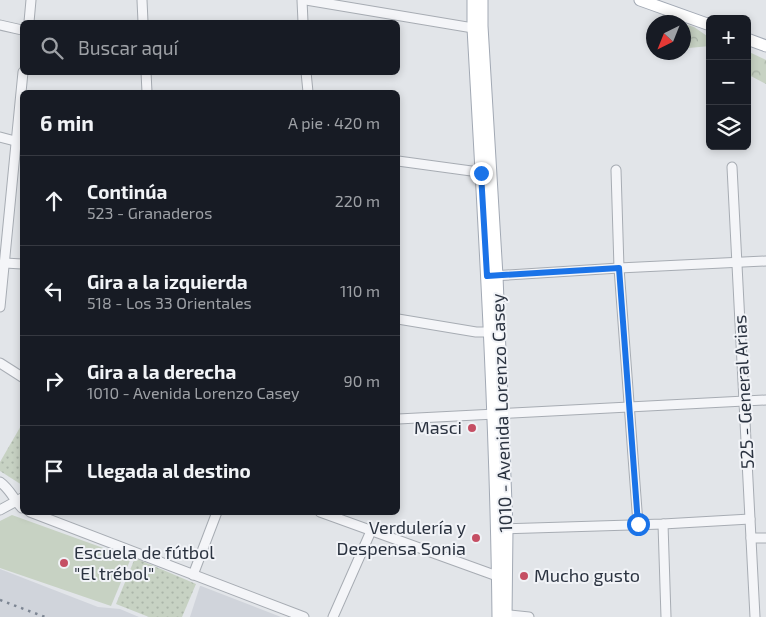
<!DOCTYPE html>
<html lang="es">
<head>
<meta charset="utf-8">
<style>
  :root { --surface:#171b24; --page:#20242c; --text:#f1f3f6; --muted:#9ea1a6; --line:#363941 }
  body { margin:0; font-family:"Exo 2",sans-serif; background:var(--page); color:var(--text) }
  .controls { position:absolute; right:15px; top:15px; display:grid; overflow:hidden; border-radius:8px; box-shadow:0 2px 8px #0003 }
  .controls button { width:45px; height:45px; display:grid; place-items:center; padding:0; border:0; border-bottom:1px solid var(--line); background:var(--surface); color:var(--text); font:25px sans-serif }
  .compass { position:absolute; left:646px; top:15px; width:45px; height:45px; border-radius:50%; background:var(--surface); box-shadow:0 2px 8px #0003; rotate:223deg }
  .stop { position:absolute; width:15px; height:15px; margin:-11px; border:4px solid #1a73e8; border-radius:50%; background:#fff }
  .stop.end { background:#1a73e8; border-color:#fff; box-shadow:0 1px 5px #0008 }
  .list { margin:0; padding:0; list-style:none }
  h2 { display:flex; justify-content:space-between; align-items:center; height:65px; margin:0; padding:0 20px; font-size:21px }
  h2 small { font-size:16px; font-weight:400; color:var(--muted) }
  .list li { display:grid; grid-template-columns:32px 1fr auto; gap:15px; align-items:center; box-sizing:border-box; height:90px; padding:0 20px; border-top:1px solid var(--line) }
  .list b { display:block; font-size:19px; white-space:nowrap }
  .list p { margin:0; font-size:16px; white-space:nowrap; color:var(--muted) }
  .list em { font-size:16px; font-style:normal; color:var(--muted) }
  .icon { flex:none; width:28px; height:28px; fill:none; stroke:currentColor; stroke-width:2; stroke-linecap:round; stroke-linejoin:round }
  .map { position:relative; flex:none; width:766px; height:617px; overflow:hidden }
  .search { position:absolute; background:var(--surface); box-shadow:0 2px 8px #0003; left:20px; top:20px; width:380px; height:55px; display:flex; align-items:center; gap:12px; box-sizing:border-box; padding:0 18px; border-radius:8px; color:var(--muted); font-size:19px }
  .panel { position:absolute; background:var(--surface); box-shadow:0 2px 8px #0003; left:20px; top:90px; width:380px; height:425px; border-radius:8px }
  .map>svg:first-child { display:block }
  .built { fill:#d0d4db }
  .forest { fill:url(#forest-crowns) }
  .park { fill:url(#park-dots) }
  .pitch { fill:#c7d2c3 }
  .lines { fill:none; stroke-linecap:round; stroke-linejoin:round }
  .minor-casing { stroke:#a7acb3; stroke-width:11 }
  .major-casing { stroke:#a2a9b4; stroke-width:13 }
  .minor { stroke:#f4f5f8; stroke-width:9 }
  .major { stroke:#fff; stroke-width:11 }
  .rail { stroke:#7c8592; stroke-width:2.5; stroke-dasharray:2.5 5; stroke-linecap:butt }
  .route { stroke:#1a73e8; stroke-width:6 }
  .poi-dot { fill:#c54f64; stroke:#f1f3f7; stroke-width:2 }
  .labels { text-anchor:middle; stroke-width:4; stroke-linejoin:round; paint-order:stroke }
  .street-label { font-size:18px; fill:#2b3340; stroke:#f1f3f7 }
  .poi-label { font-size:18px; fill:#2b3340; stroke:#f1f3f7; text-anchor:end }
</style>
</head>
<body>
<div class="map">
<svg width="766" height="617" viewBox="0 0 766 617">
  <defs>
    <pattern id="forest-crowns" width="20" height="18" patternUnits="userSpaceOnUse" patternTransform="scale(1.25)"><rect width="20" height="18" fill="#c7d2c3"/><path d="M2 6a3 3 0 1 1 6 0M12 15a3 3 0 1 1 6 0" fill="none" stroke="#abb5a9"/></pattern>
    <pattern id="park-dots" width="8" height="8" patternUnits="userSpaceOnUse" patternTransform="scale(1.25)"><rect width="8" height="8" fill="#c7d2c3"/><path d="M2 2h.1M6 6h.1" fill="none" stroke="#abb5a9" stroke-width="1.8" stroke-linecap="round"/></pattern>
  </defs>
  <rect width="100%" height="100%" fill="#e2e5e9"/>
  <g class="built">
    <polygon points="0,569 98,607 120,609 139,617 0,617"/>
    <polygon points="200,586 201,586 281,617 190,617"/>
  </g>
  <g class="forest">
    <polygon points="684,24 694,27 710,38 710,46 689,48 684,46"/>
    <polygon points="747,51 766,60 766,84 747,74"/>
  </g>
  <g class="park">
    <polygon points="22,424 22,485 0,471 0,462"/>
    <polygon points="135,558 196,584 182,617 149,617 116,604"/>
  </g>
  <polygon class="pitch" points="12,515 131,558 111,606 0,568 0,521"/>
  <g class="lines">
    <g class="minor-casing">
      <g id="minor">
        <polyline points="142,0 143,22"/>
        <polyline points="302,0 303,22"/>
        <polyline points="306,0 473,28 478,27"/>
        <polyline points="29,22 31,0"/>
        <polyline points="0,25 22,30"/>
        <polyline points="146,72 147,92"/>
        <polyline points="306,72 308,92"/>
        <polyline points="0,137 15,141"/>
        <polyline points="398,161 486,173"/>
        <polyline points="732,167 755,617"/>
        <polyline points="616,170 619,268 638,524"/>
        <polyline points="5,263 22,264"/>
        <polyline points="492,276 619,268 766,261"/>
        <polyline points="0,307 23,72"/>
        <polyline points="398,319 476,332 494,332"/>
        <polyline points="0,363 22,377"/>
        <polyline points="398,419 766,400"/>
        <path d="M 0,482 C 10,489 14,500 22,508"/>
        <polyline points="0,510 22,498"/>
        <polyline points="30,512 304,617"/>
        <polyline points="320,512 497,576 501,575"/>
        <polyline points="663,524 666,617"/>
        <polyline points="503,529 663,524 750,519"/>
        <polyline points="751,538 766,538"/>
        <polyline points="193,575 217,512"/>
        <polyline points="500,614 529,617"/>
        <polyline points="333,617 371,531"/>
      </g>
    </g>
    <g class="major-casing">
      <g id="major">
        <path d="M 473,0 L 473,28 C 484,225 496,420 498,617"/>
        <polyline points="482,0 482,26 497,276 507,529 506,617"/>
        <polyline points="640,0 710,25"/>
        <polyline points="747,39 766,46"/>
      </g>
    </g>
    <use href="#minor" class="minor"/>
    <use href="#major" class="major"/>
    <polyline class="rail" points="0,600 45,617"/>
  </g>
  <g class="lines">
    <polyline class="route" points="481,173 487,276 619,268 638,524"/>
  </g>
  <g class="poi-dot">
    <circle cx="472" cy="428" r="5"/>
    <circle cx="476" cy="538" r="5"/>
    <circle cx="64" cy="563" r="5"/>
    <circle cx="524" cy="576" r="5"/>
  </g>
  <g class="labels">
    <g class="street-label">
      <text transform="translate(744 392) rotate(-93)" y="6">525 - General Arias</text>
      <text transform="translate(502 413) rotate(-92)" y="6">1010 - Avenida Lorenzo Casey</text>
    </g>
    <g class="poi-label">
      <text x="462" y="434">Masci</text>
      <text x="466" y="534">Verdulería y<tspan x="466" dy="21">Despensa Sonia</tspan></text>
      <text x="74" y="559" text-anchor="start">Escuela de fútbol<tspan x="74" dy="21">"El trébol"</tspan></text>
      <text x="534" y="582" text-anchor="start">Mucho gusto</text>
    </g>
  </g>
</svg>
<div class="controls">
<button>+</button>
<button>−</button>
<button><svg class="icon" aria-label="layers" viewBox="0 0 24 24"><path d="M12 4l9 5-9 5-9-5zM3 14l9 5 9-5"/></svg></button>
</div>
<svg class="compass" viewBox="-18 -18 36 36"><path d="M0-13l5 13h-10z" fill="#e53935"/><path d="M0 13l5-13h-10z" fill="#9ea1a6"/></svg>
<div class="stop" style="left:638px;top:524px"></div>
<div class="stop end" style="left:481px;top:173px"></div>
<div class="search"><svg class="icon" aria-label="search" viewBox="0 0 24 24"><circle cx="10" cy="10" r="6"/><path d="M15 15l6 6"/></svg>Buscar aquí</div>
<section class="panel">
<h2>6 min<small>A pie · 420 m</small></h2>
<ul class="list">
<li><svg class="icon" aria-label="ahead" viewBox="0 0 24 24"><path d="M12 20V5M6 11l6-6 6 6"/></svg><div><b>Continúa</b><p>523 - Granaderos</p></div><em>220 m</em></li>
<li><svg class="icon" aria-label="left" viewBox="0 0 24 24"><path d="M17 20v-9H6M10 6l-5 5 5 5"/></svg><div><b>Gira a la izquierda</b><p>518 - Los 33 Orientales</p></div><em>110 m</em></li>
<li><svg class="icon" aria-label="right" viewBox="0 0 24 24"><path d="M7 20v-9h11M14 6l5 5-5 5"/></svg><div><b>Gira a la derecha</b><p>1010 - Avenida Lorenzo Casey</p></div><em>90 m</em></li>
<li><svg class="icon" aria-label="arrive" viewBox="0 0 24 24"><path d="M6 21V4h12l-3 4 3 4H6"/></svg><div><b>Llegada al destino</b></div></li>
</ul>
</section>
</div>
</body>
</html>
